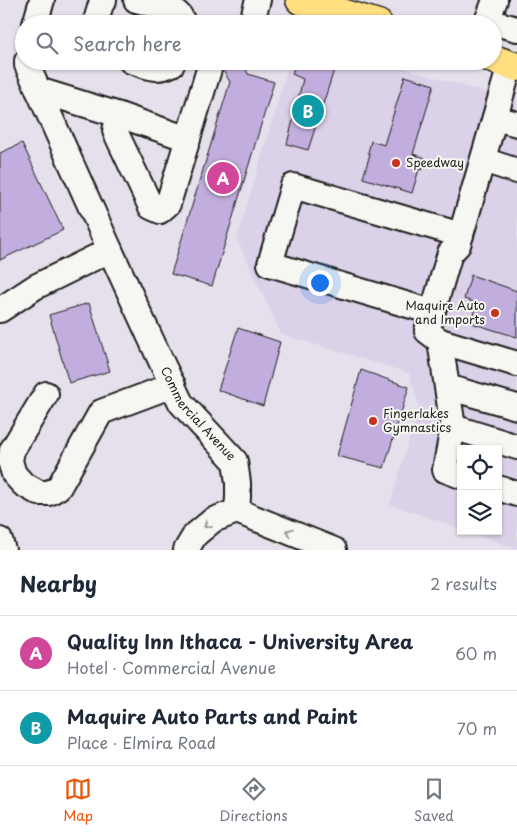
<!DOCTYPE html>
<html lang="en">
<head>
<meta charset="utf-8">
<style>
  :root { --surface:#fff; --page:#f6f6f7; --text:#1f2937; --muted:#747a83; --line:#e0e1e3; --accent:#ea580c }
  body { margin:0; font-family:"Playpen Sans",sans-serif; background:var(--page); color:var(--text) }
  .controls { position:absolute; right:15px; bottom:15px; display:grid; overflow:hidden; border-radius:0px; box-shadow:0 1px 4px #0004 }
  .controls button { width:45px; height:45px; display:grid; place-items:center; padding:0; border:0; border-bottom:1px solid var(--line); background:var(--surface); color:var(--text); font:25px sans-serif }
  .you { position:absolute; left:319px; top:282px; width:18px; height:18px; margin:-12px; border:4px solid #fff; border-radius:50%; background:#1a73e8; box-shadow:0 0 0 8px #1a73e833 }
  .badge { display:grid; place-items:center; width:32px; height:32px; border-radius:50%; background:var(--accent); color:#fff; font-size:16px; font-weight:700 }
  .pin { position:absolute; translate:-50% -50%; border:2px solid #fff; box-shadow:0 1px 5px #0006 }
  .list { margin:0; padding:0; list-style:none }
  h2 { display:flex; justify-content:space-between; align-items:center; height:65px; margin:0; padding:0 20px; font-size:21px }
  h2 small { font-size:16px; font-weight:400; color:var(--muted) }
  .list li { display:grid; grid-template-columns:32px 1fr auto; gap:15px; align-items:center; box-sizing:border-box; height:75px; padding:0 20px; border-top:1px solid var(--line) }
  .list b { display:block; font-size:19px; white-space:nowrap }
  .list p { margin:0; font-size:16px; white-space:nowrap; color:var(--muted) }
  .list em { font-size:16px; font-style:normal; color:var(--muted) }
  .icon { flex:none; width:28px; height:28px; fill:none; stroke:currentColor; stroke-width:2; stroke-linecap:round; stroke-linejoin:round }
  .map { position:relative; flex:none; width:517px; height:550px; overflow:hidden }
  .search { position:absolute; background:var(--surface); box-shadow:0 1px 4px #0004; left:15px; right:15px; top:15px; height:55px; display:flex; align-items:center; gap:12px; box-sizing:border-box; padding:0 18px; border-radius:28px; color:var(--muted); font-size:19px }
  .sheet { height:215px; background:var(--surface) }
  nav { display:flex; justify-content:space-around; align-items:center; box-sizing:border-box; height:70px; border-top:1px solid var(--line); background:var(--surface); font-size:14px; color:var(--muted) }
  nav a { display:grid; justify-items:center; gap:2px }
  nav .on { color:var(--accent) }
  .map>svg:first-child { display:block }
  .built { fill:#dbd1e8 }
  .building { fill:#c2aede; stroke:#1c1c1c }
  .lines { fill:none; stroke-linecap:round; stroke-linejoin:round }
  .minor-casing { stroke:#1c1c1c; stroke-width:28 }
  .highway-casing { stroke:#1c1c1c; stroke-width:31 }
  .minor { stroke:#f6f6f2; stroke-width:24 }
  .highway { stroke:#ffdf80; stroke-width:28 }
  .oneway { stroke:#949492 }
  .poi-dot { fill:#c8321e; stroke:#f6f6f2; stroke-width:2 }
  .labels { text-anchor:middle; stroke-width:4; stroke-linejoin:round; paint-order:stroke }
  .poi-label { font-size:12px; fill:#1c1c1c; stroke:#f6f6f2; text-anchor:start }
  .street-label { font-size:12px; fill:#1c1c1c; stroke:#f6f6f2 }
</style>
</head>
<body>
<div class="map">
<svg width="517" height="550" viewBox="0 0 517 550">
  <rect width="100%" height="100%" fill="#e6e0ec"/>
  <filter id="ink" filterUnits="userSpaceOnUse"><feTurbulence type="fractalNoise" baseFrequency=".02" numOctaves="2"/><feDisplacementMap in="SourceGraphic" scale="10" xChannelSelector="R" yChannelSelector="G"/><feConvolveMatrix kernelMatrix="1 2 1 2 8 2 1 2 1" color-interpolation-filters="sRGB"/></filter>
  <g filter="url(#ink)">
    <polygon class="built" points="290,61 380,61 517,102 517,549 467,531 498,531 498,449 461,449 461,529 390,504 419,406 409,373 281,334 237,239"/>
    <g class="building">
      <polygon points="133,13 162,21 168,24 130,24"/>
      <polygon points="227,61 242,61 248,74 274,82 212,286 171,274 230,82 223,70"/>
      <polygon points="296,61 337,61 308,150 287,144 303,79 292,74"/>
      <polygon points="405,76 434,85 413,154 425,158 422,170 419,169 412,193 363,178 370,154 368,153 371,141 384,145"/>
      <polygon points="22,143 63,230 0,260 0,153"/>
      <polygon points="471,275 517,291 517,337 471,323 476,303 464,299"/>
      <polygon points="89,303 110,371 69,383 49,315"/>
      <polygon points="238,328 280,342 263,406 218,390"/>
      <polygon points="361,370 409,387 384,468 337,456"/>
    </g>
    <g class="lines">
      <g class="minor-casing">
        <g id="minor">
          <polyline points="136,0 166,8 169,0"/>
          <path d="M 166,8 C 175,12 181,13 183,24"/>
          <polyline points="487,21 517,29"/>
          <polyline points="35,24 42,0"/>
          <polyline points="95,24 101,4 104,0"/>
          <polyline points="251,24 258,0"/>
          <polyline points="486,24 495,0"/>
          <path id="s1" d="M 27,61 L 27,65 L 110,250 L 160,359 L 181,403 L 235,461 L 238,483 L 238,497 L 237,511"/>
          <path d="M 131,61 C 147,66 155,72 172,64 L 172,61"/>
          <polyline points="38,90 119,115 115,131 151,207 160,211 168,204 210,66 213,61"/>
          <polyline points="119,115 188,139"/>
          <polyline points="495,118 517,124"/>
          <polyline points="483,160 517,171"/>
          <polyline points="0,310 35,287 110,250"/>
          <polyline points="432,312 270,264 293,186 461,235"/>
          <polyline points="440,341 517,364"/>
          <polyline points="447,387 517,407"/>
          <polyline points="46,394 12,450 10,461 14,474 23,484 39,493 49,493 59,487 101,412 173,385"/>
          <polyline points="453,427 517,447"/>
          <polyline points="461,476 445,470 453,427 440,341 427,331 450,253 458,245 510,65"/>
          <polyline points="498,488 517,494"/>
          <polyline points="237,511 334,550"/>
          <polyline points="0,540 3,550"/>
          <polyline points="186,550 195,535 213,520 237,511"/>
        </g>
      </g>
      <g class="highway-casing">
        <g id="highway">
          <polyline points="300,0 378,24"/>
          <polyline points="493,59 517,67"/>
        </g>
      </g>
      <use href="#minor" class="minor"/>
      <use href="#highway" class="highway"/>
    </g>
    <defs><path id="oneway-chevron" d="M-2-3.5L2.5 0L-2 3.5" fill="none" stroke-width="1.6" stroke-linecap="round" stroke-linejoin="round" transform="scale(1.25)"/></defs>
    <g class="oneway">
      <use href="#oneway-chevron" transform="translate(207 525) rotate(143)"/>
      <use href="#oneway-chevron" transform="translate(289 532) rotate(-158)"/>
    </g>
  </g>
  <g class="poi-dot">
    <circle cx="396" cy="163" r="5"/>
    <circle cx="495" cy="313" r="5"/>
    <circle cx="373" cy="421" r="5"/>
  </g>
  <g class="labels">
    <g class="poi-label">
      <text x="406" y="167">Speedway</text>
      <text x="485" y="310" text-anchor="end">Maquire Auto<tspan x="485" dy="14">and Imports</tspan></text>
      <text x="383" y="418">Fingerlakes<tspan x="383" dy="14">Gymnastics</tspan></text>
    </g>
    <g class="street-label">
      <text dy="4" stroke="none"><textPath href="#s1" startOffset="394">Commercial Avenue</textPath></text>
    </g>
  </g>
</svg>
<div class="controls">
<button><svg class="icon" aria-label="locate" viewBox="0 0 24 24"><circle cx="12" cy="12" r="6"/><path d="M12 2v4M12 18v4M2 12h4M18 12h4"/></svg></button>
<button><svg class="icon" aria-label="layers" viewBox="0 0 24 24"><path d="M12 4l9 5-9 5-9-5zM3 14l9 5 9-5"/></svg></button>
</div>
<div class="you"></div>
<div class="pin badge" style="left:223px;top:178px;background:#d1479c">A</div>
<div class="pin badge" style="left:308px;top:111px;background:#0f9aa8">B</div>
<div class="search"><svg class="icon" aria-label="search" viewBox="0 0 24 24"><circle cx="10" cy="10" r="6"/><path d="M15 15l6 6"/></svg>Search here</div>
</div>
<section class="sheet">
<h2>Nearby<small>2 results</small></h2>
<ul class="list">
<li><span class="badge" style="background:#d1479c">A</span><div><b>Quality Inn Ithaca - University Area</b><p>Hotel · Commercial Avenue</p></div><em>60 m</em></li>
<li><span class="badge" style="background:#0f9aa8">B</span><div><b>Maquire Auto Parts and Paint</b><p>Place · Elmira Road</p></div><em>70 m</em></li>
</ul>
</section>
<nav>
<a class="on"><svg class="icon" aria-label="map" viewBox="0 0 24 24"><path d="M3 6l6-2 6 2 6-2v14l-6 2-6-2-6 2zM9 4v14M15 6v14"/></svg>Map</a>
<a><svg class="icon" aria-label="directions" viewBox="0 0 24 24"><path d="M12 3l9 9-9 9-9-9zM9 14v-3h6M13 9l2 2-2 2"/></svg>Directions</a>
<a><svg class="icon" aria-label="saved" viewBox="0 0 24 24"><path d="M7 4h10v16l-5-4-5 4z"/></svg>Saved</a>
</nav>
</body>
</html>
